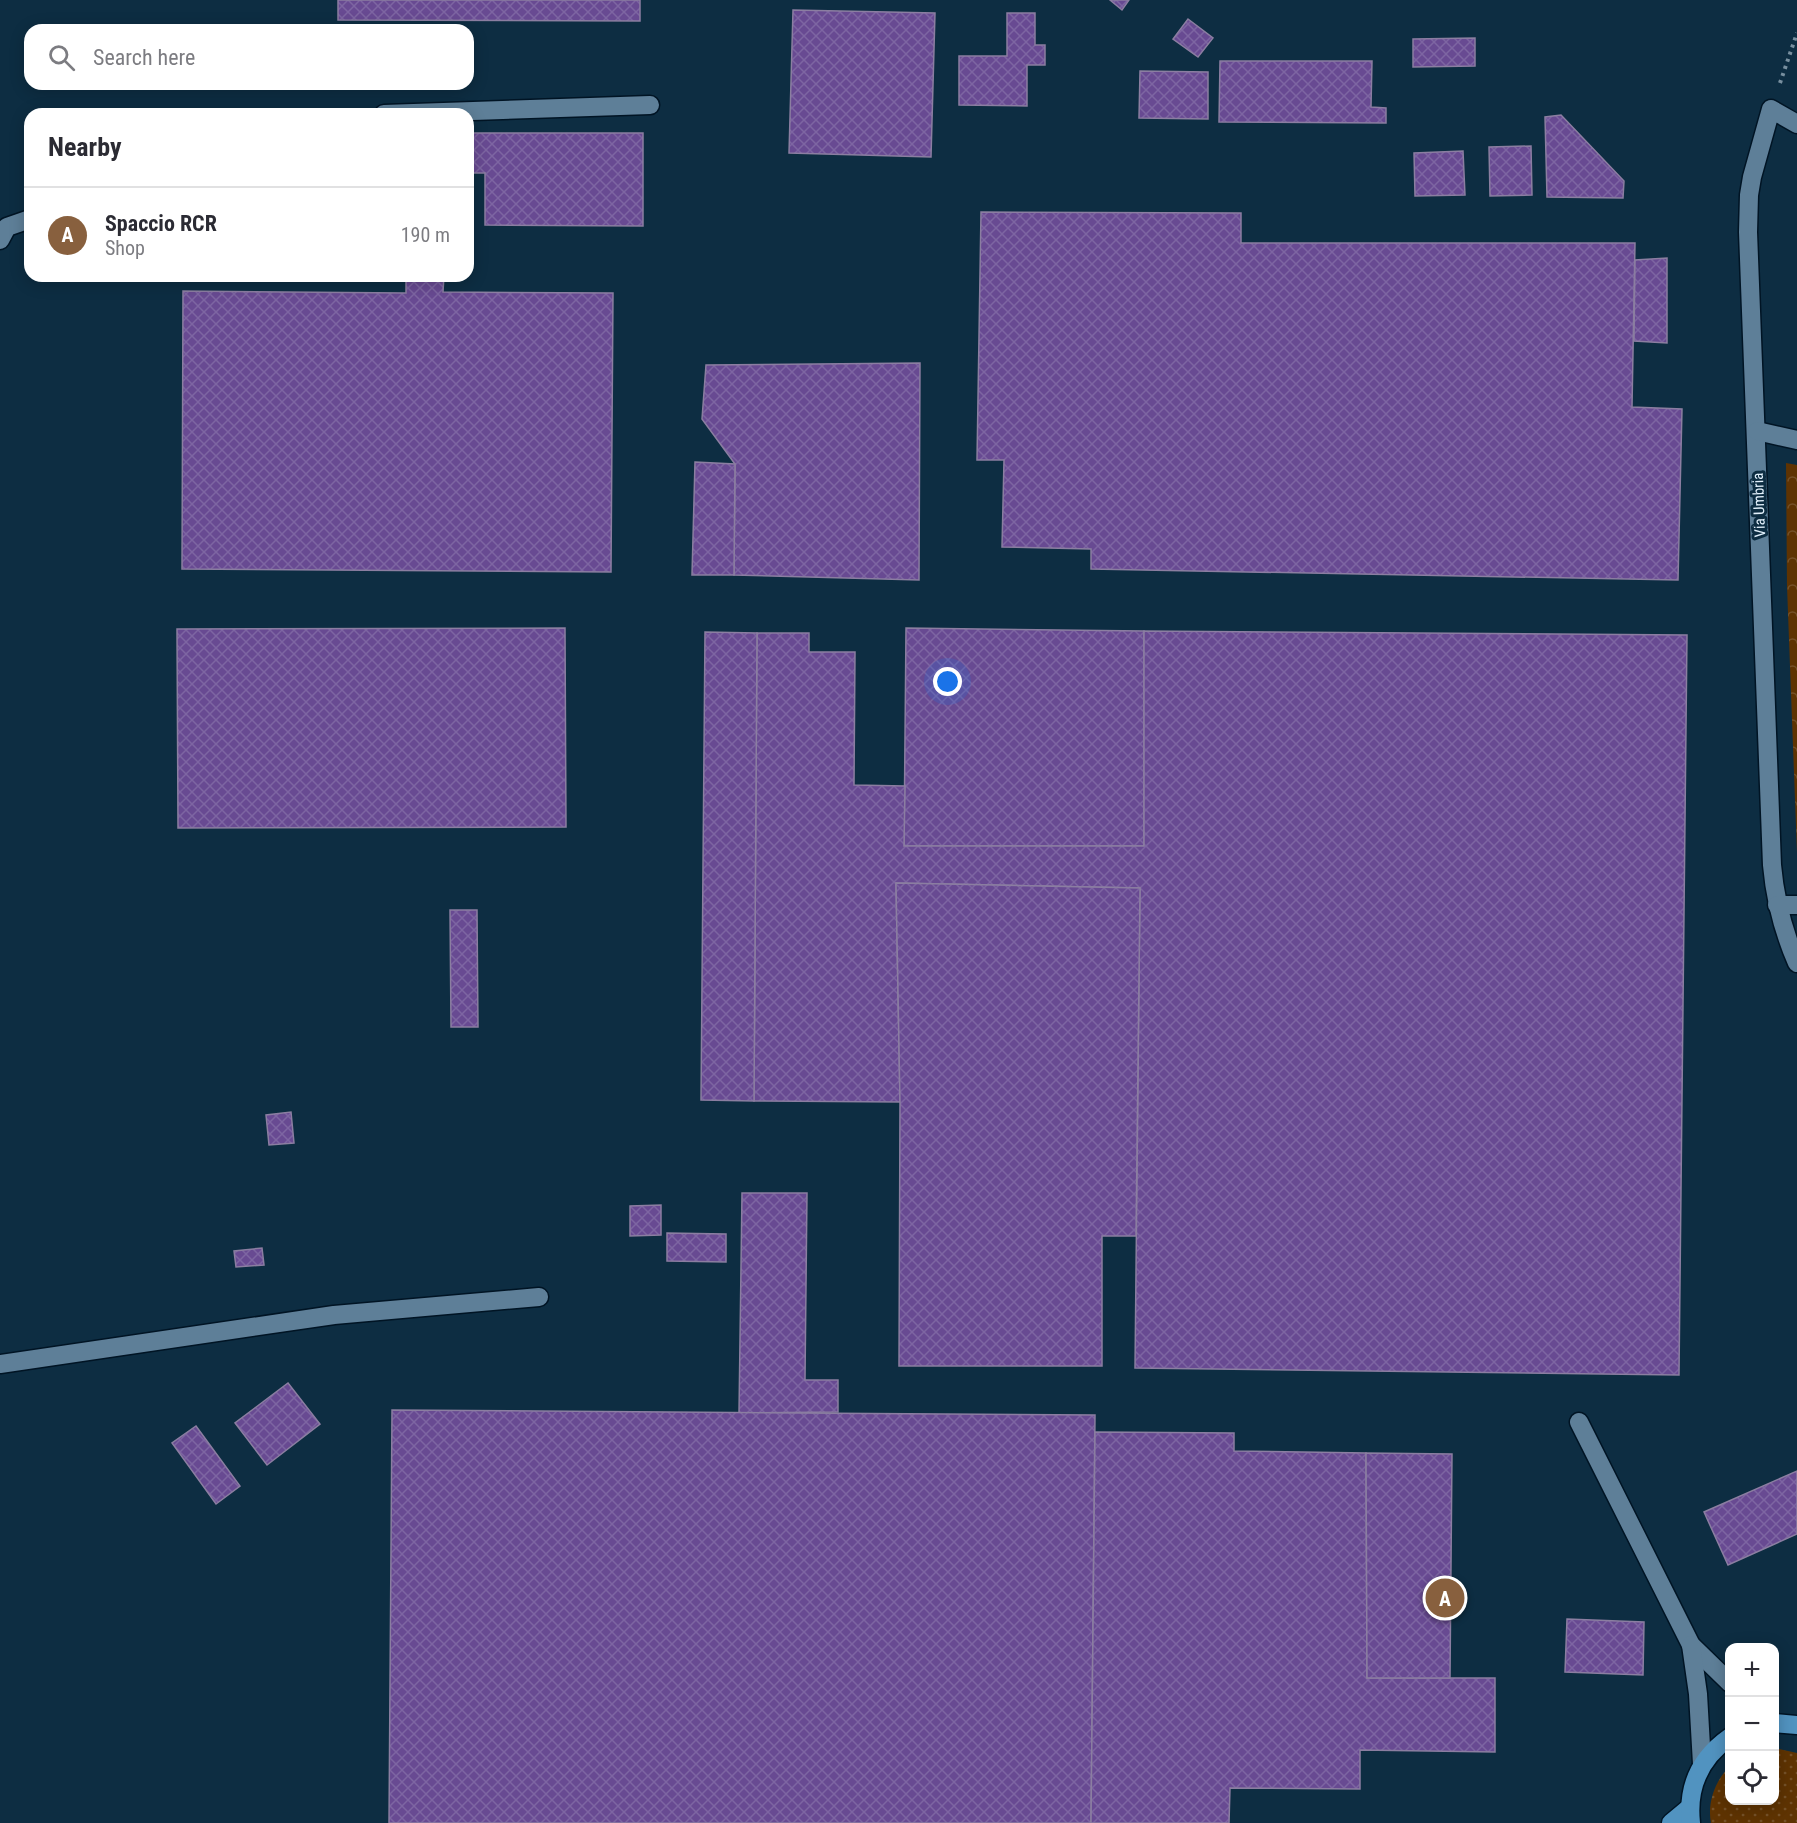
<!DOCTYPE html>
<html lang="en">
<head>
<meta charset="utf-8">
<style>
  :root { --surface:#fff; --page:#f7f7f7; --text:#2b2b33; --muted:#7c7c81; --line:#e1e1e2; --accent:#88603e }
  body { margin:0; font-family:"Roboto Condensed",sans-serif; background:var(--page); color:var(--text) }
  .controls { position:absolute; right:18px; bottom:18px; display:grid; overflow:hidden; border-radius:12px; box-shadow:0 3px 15px #0003 }
  .controls button { width:54px; height:54px; display:grid; place-items:center; padding:0; border:0; border-bottom:2px solid var(--line); background:var(--surface); color:var(--text); font:30px sans-serif }
  .you { position:absolute; left:948px; top:682px; width:21px; height:21px; margin:-15px; border:4px solid #fff; border-radius:50%; background:#1a73e8; box-shadow:0 0 0 9px #1a73e833 }
  .badge { display:grid; place-items:center; width:39px; height:39px; border-radius:50%; background:var(--accent); color:#fff; font-size:20px; font-weight:700 }
  .pin { position:absolute; translate:-50% -50%; border:3px solid #fff; box-shadow:0 2px 6px #0006 }
  .list { margin:0; padding:0; list-style:none }
  h2 { display:flex; justify-content:space-between; align-items:center; height:78px; margin:0; padding:0 24px; font-size:26px }
  h2 small { font-size:20px; font-weight:400; color:var(--muted) }
  .list li { display:grid; grid-template-columns:39px 1fr auto; gap:18px; align-items:center; box-sizing:border-box; height:96px; padding:0 24px; border-top:2px solid var(--line) }
  .list b { display:block; font-size:22px; white-space:nowrap }
  .list p { margin:0; font-size:20px; white-space:nowrap; color:var(--muted) }
  .list em { font-size:20px; font-style:normal; color:var(--muted) }
  .icon { flex:none; width:33px; height:33px; fill:none; stroke:currentColor; stroke-width:2; stroke-linecap:round; stroke-linejoin:round }
  .map { position:relative; flex:none; width:1797px; height:1823px; overflow:hidden }
  .search { position:absolute; background:var(--surface); box-shadow:0 3px 15px #0003; left:24px; top:24px; width:450px; height:66px; display:flex; align-items:center; gap:15px; box-sizing:border-box; padding:0 21px; border-radius:18px; color:var(--muted); font-size:22px }
  .panel { position:absolute; background:var(--surface); box-shadow:0 3px 15px #0003; left:24px; top:108px; width:450px; height:174px; border-radius:18px }
  .map>svg:first-child { display:block }
  .grass { fill:url(#grass-dots) }
  .park { fill:url(#park-crowns) }
  .building { fill:url(#building-cross-hatch); stroke:#8b7ea1; stroke-width:1.5 }
  .lines { fill:none; stroke-linecap:round; stroke-linejoin:round }
  .minor-casing { stroke:#001424; stroke-width:21 }
  .major-casing { stroke:#001424; stroke-width:21 }
  .path { stroke:#788f9f; stroke-width:4; stroke-dasharray:3 4.5; stroke-linecap:butt }
  .minor { stroke:#5e7f98; stroke-width:18 }
  .major { stroke:#5193c0; stroke-width:18 }
  .labels { text-anchor:middle; stroke-width:6; stroke-linejoin:round; paint-order:stroke }
  .street-label { font-size:15px; fill:#e3f1fc; stroke:#0d2d42 }
</style>
</head>
<body>
<div class="map">
<svg width="1797" height="1823" viewBox="0 0 1797 1823">
  <defs>
    <pattern id="grass-dots" width="8" height="8" patternUnits="userSpaceOnUse" patternTransform="scale(1.5)"><rect width="8" height="8" fill="#5e3302"/><path d="M2 2h.1M6 6h.1" fill="none" stroke="#755128" stroke-width="1.8" stroke-linecap="round"/></pattern>
    <pattern id="park-crowns" width="20" height="18" patternUnits="userSpaceOnUse" patternTransform="scale(1.5)"><rect width="20" height="18" fill="#5e3302"/><path d="M2 6a3 3 0 1 1 6 0M12 15a3 3 0 1 1 6 0" fill="none" stroke="#755128"/></pattern>
    <pattern id="building-cross-hatch" width="8" height="8" patternUnits="userSpaceOnUse" patternTransform="scale(1.5)"><rect width="8" height="8" fill="#684a92"/><path d="M0 0l8 8M0 8l8-8" fill="none" stroke="#7d65a2"/></pattern>
  </defs>
  <rect width="100%" height="100%" fill="#0d2d42"/>
  <path class="grass" d="M 1775,1748 L 1797,1753 L 1797,1823 L 1711,1823 C 1707,1803 1715,1781 1729,1767 L 1730,1800 L 1774,1800 Z"/>
  <polygon class="park" points="1786,463 1797,465 1797,853 1787,586"/>
  <g class="building">
    <polygon points="338,0 640,0 640,21 338,20"/>
    <polygon points="1110,0 1129,0 1122,10"/>
    <polygon points="793,10 935,13 931,157 789,153"/>
    <polygon points="1007,13 1035,13 1035,45 1045,45 1045,65 1027,65 1027,106 959,105 959,56 1007,56"/>
    <polygon points="1188,19 1213,38 1198,57 1173,39"/>
    <polygon points="1475,38 1475,66 1413,67 1413,39"/>
    <polygon points="1220,61 1372,61 1371,107 1386,108 1386,123 1219,122"/>
    <polygon points="1140,71 1208,72 1208,119 1139,118"/>
    <polygon points="1561,115 1624,181 1623,198 1547,197 1545,117"/>
    <polygon points="468,133 643,133 643,226 485,225 485,173 468,173"/>
    <polygon points="1531,146 1532,195 1490,196 1489,147"/>
    <polygon points="1463,151 1465,195 1415,196 1414,153"/>
    <polygon points="981,212 1241,213 1241,243 1635,243 1632,407 1682,409 1678,580 1091,569 1091,549 1002,547 1004,460 977,460"/>
    <polygon points="1667,258 1667,343 1634,341 1635,260"/>
    <polygon points="406,276 444,276 443,292 613,293 611,572 182,569 183,291 406,293"/>
    <polygon points="920,363 919,580 734,575 735,464 702,419 706,365"/>
    <polygon points="695,462 735,464 734,575 692,575"/>
    <polygon points="565,628 566,827 178,828 177,629"/>
    <polygon points="906,628 1144,631 1144,846 904,846"/>
    <polygon points="1144,631 1687,635 1679,1375 1135,1368 1140,888 896,883 900,1102 754,1101 757,633 809,633 809,652 855,652 854,785 905,786 904,846 1144,846"/>
    <polygon points="705,632 757,633 754,1101 701,1100"/>
    <polygon points="896,883 1140,888 1136,1236 1102,1236 1102,1366 899,1366 900,1102"/>
    <polygon points="450,910 477,910 478,1027 451,1027"/>
    <polygon points="291,1112 294,1143 269,1145 266,1115"/>
    <polygon points="742,1193 807,1193 805,1380 838,1380 838,1412 739,1413"/>
    <polygon points="661,1205 661,1235 630,1236 630,1206"/>
    <polygon points="667,1233 726,1234 726,1262 667,1261"/>
    <polygon points="262,1248 264,1265 236,1267 234,1251"/>
    <polygon points="288,1383 320,1424 267,1465 235,1423"/>
    <polygon points="392,1410 1095,1415 1091,1823 389,1823"/>
    <polygon points="196,1426 240,1486 216,1504 172,1443"/>
    <polygon points="1095,1432 1234,1433 1234,1451 1366,1453 1367,1678 1495,1678 1495,1752 1360,1750 1360,1789 1230,1788 1229,1823 1091,1823"/>
    <polygon points="1366,1453 1452,1454 1450,1678 1367,1678"/>
    <polygon points="1797,1471 1797,1534 1728,1565 1704,1512"/>
    <polygon points="1567,1619 1644,1622 1643,1675 1565,1672"/>
  </g>
  <g class="lines">
    <g class="minor-casing">
      <g id="minor">
        <polyline points="384,114 650,105"/>
        <path d="M 1797,124 L 1771,109 L 1752,177 L 1749,195 L 1748,232 L 1772,865 C 1775,899 1783,931 1797,963"/>
        <polyline points="0,240 7,227 30,219"/>
        <polyline points="1757,431 1797,440"/>
        <polyline points="1777,905 1797,905"/>
        <polyline points="0,1364 334,1315 539,1297"/>
        <polyline points="1579,1422 1691,1645 1730,1683"/>
        <polyline points="1691,1645 1698,1694 1702,1764"/>
      </g>
    </g>
    <g class="major-casing">
      <g id="major">
        <polyline points="1774,1723 1797,1725"/>
        <polyline points="1671,1823 1689,1808"/>
        <path d="M 1691,1823 C 1687,1787 1700,1758 1730,1737"/>
      </g>
    </g>
    <polyline class="path" points="1780,83 1797,33"/>
    <use href="#minor" class="minor"/>
    <use href="#major" class="major"/>
  </g>
  <g class="labels">
    <g class="street-label">
      <text transform="translate(1759 505) rotate(-92)" y="5">Via Umbria</text>
    </g>
  </g>
</svg>
<div class="controls">
<button>+</button>
<button>−</button>
<button><svg class="icon" aria-label="locate" viewBox="0 0 24 24"><circle cx="12" cy="12" r="6"/><path d="M12 2v4M12 18v4M2 12h4M18 12h4"/></svg></button>
</div>
<div class="you"></div>
<div class="pin badge" style="left:1445px;top:1598px">A</div>
<div class="search"><svg class="icon" aria-label="search" viewBox="0 0 24 24"><circle cx="10" cy="10" r="6"/><path d="M15 15l6 6"/></svg>Search here</div>
<section class="panel">
<h2>Nearby<small></small></h2>
<ul class="list">
<li><span class="badge">A</span><div><b>Spaccio RCR</b><p>Shop</p></div><em>190 m</em></li>
</ul>
</section>
</div>
</body>
</html>
